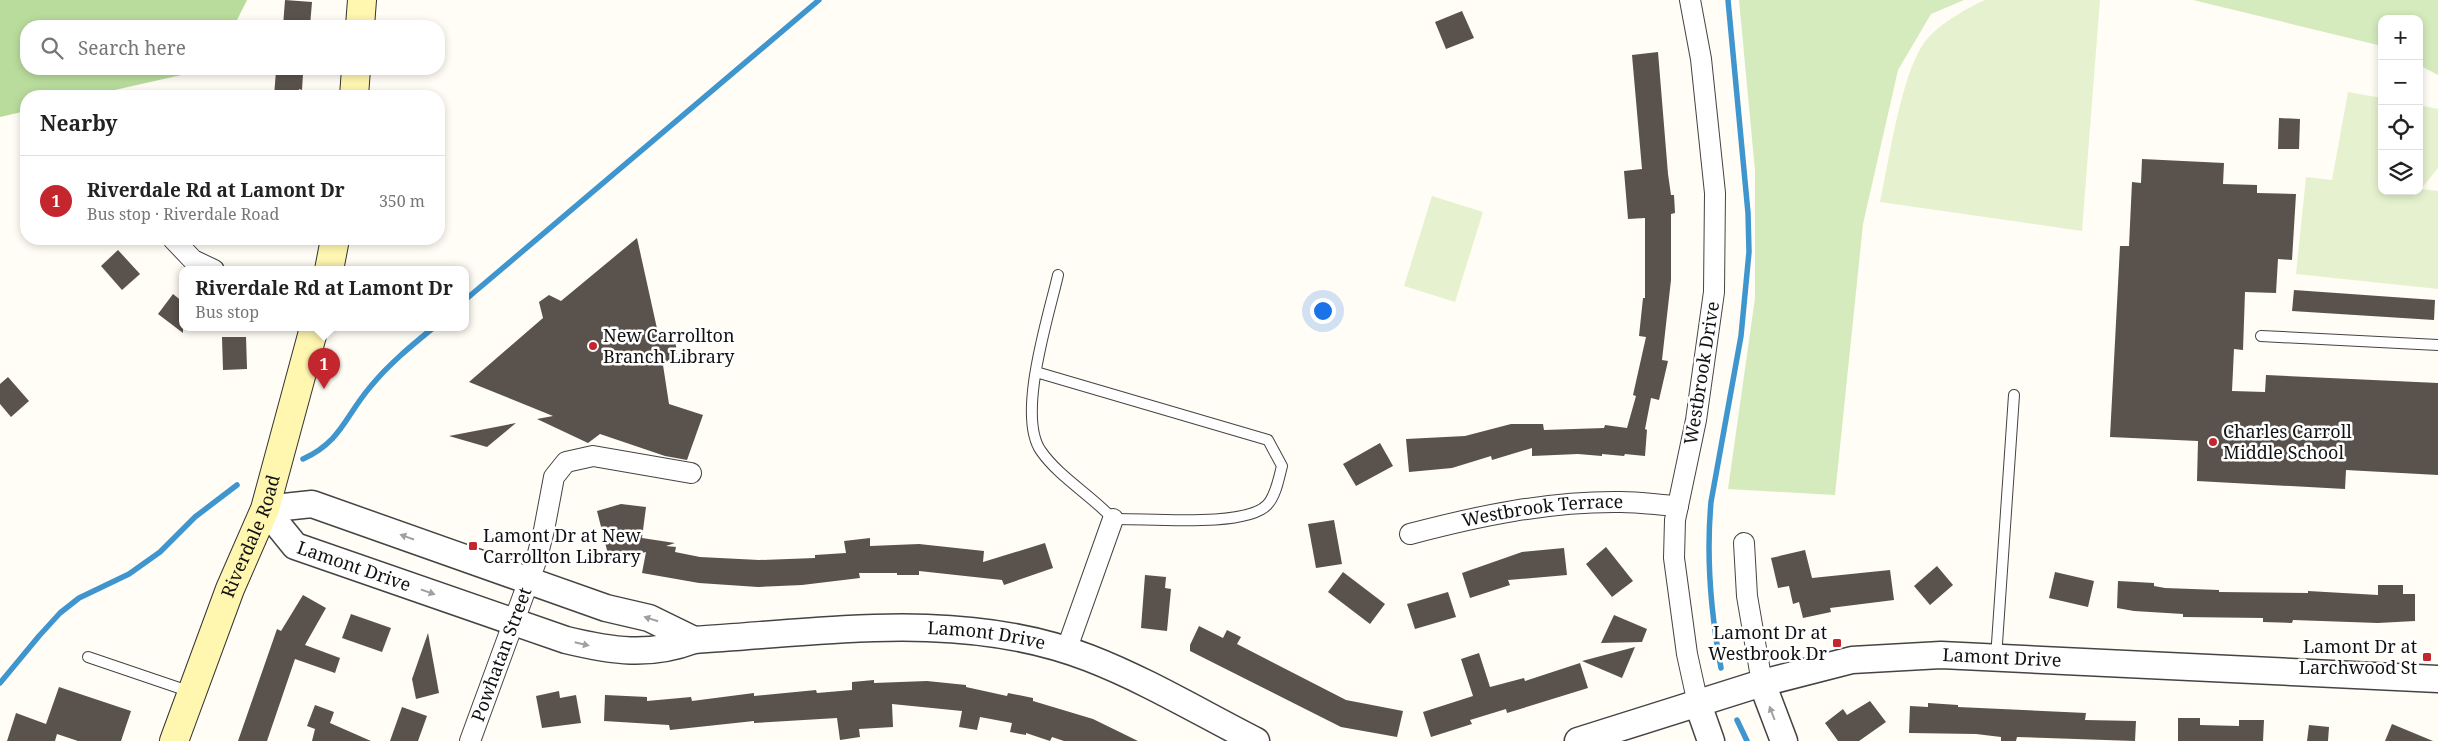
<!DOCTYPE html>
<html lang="en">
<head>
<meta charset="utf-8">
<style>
  :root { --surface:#fff; --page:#f2f2f2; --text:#222; --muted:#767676; --line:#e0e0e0; --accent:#c4262e }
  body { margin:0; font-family:"Noto Serif",serif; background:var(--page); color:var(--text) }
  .controls { position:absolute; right:15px; top:15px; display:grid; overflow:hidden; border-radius:10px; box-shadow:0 2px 8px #0003 }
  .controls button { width:45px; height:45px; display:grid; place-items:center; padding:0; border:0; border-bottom:1px solid var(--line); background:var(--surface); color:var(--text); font:25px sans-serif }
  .you { position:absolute; left:1322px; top:310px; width:18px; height:18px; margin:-12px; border:4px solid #fff; border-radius:50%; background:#1a73e8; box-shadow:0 0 0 8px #1a73e833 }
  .badge { display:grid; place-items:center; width:32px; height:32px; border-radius:50%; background:var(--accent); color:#fff; font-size:16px; font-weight:700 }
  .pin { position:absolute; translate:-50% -41px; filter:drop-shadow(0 1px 2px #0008) }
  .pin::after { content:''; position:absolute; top:26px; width:18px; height:15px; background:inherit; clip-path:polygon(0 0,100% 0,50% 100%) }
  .popup { position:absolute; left:179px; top:266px; width:290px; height:65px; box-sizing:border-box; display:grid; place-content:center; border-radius:10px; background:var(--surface); filter:drop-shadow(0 1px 4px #0005); font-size:16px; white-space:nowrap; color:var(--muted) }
  .popup b { font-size:19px; color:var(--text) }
  .popup::after { content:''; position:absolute; left:50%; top:100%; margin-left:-10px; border:10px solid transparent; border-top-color:var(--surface) }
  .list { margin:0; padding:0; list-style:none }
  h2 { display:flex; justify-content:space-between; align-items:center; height:65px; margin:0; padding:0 20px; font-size:21px }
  h2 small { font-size:16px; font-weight:400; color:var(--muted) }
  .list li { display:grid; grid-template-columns:32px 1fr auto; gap:15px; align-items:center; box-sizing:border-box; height:90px; padding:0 20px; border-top:1px solid var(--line) }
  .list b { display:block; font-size:19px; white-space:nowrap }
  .list p { margin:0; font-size:16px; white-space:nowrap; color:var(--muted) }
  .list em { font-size:16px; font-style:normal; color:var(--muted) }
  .icon { flex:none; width:28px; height:28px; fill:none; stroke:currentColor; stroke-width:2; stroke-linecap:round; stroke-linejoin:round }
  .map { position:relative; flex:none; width:2438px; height:741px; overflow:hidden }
  .search { position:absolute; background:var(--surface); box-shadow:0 2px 8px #0003; left:20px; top:20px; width:425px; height:55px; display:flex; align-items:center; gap:12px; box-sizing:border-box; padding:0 18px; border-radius:20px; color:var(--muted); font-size:19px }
  .panel { position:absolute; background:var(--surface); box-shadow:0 2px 8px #0003; left:20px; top:90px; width:425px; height:155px; border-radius:20px }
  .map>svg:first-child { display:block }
  .green { fill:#d5ebbd }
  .forest { fill:#b9dc9c }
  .pitch { fill:#e6f2cf }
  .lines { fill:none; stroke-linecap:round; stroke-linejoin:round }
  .stream { stroke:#3f96cf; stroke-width:5.5 }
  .building { fill:#5a524d }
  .service-casing { stroke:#444; stroke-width:12 }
  .minor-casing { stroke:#444; stroke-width:22 }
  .tertiary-casing { stroke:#444; stroke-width:29 }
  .secondary-casing { stroke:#333; stroke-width:30 }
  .service { stroke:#fff; stroke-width:10 }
  .minor { stroke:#fff; stroke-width:20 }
  .tertiary { stroke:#fff; stroke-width:26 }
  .secondary { stroke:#fff6b0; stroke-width:28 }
  .oneway { fill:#a0a0a0 }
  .poi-dot { fill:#c4262e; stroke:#fff; stroke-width:2 }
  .labels { text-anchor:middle; stroke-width:5; stroke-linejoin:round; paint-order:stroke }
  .poi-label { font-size:18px; fill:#111; stroke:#fff; text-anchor:start }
  .street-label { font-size:18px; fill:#111; stroke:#fff }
</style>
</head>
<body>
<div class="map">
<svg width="2438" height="741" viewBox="0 0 2438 741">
  <rect width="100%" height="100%" fill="#fffdf5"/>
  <g class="green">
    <polygon points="1739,0 1964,0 1931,14 1898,70 1863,224 1835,495 1728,489 1755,298 1755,171"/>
    <polygon points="2193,0 2438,0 2438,75 2419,65 2419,19 2382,19 2382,46"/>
  </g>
  <polygon class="forest" points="0,0 247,0 234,26 26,26 26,69 208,69 88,96 26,96 26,111 0,117"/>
  <g class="pitch">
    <path d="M 1985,0 L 2100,0 L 2082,231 L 1880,202 C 1889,162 1902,66 1928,38 C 1941,23 1967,8 1985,0 Z"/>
    <polygon points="2348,92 2382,98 2382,191 2419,191 2419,105 2438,109 2438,168 2421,189 2438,191 2438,289 2296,274 2306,177 2332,180"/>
    <polygon points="1432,196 1483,212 1455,302 1404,286"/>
  </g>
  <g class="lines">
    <g class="stream">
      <polyline points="465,300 819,0"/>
      <path d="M 303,459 C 342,441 345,416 371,386 C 389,364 411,346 433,328"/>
      <path d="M 1721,668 C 1711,614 1706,557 1711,502 L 1741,336 L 1749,252 L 1748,213 L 1728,0"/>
      <polyline points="0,683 39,636 60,613 79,598 129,574 160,552 195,517 237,485"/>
      <polyline points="1737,720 1747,741"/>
    </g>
  </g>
  <g class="building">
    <polygon points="285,0 312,2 310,26 283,26"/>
    <polygon points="1462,11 1474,38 1446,49 1435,22"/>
    <polygon points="1658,52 1668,174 1671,195 1674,195 1675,213 1671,214 1671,280 1662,360 1668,361 1659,400 1651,398 1645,429 1647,430 1645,456 1625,454 1624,456 1602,454 1602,456 1578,454 1532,456 1532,448 1492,460 1491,456 1452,468 1409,472 1406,439 1465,436 1511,424 1543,424 1544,430 1604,428 1605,425 1627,428 1636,396 1633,395 1646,337 1639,336 1643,298 1645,298 1645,218 1628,219 1624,171 1642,169 1632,55"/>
    <polygon points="276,71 303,74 302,90 299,89 298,96 274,96"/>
    <polygon points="2279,118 2300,119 2299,149 2278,149"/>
    <polygon points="2142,159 2224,163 2223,184 2257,185 2257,193 2296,194 2292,260 2278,259 2276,293 2245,292 2243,350 2234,349 2232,391 2265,392 2266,375 2438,383 2438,475 2346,470 2345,489 2197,481 2198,441 2110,437 2120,246 2129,246 2132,182 2141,183"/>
    <polygon points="637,238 658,333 675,340 677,353 663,365 669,404 703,415 687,460 665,456 600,434 588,443 537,419 553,416 469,382 543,318 539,302 549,295 561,301"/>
    <polygon points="118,250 140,274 122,290 101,266"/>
    <polygon points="2294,290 2435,300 2434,320 2292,311"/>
    <polygon points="173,294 183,302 183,333 158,314"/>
    <polygon points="222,337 246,337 247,369 223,370"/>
    <polygon points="8,377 29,401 11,417 0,404 0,384"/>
    <polygon points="516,423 487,447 449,436"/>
    <polygon points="1380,443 1393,466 1356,486 1343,464"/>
    <polygon points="621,504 646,507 642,538 675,543 666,546 676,547 675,552 700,557 759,560 815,558 815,555 846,553 844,541 870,538 870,546 919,544 984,551 983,562 1045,543 1053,568 1004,585 1002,580 919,571 919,575 897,575 897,573 859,573 860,578 802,585 758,587 699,583 642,573 646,552 610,562 597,511"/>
    <polygon points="1334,520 1342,564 1316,568 1308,524"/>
    <polygon points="1606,547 1633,581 1612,597 1586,564"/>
    <polygon points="1564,548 1567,575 1508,580 1510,585 1470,598 1462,573 1522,552"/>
    <polygon points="1805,550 1812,578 1890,570 1894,600 1830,608 1831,612 1803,618 1799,602 1793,604 1789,586 1778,588 1771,558"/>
    <polygon points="1937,566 1953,585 1930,605 1914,586"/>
    <polygon points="1343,572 1385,604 1370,624 1328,592"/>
    <polygon points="2055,572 2094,581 2088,607 2049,598"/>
    <polygon points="1145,575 1166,577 1165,588 1171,589 1167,631 1141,628"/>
    <polygon points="2118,581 2154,583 2154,586 2165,588 2219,590 2219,592 2308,593 2308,591 2378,595 2378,585 2403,585 2403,594 2415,594 2415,621 2378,623 2293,620 2292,623 2263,622 2263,618 2183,617 2183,614 2134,611 2117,608"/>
    <polygon points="1448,592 1456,617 1415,629 1407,604"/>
    <polygon points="303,595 326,608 305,645 340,658 335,673 295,659 267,741 238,741 277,629 281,631"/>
    <polygon points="351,614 391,628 382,652 342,638"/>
    <polygon points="1614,615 1647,629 1642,642 1601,643"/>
    <polygon points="1199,626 1223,638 1227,630 1241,637 1237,644 1346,700 1403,711 1397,737 1341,727 1190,651 1190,645"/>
    <polygon points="428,633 439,693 416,699 412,679"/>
    <polygon points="1635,647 1622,678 1582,661"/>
    <polygon points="1479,653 1490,687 1524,678 1525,681 1580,663 1588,688 1507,713 1506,709 1470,720 1472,724 1431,737 1423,712 1473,696 1461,659"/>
    <polygon points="874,680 874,683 927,681 966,685 966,687 1007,696 1008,693 1033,698 1033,701 1093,719 1138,741 1064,741 1052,737 1050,741 1026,733 1026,735 1010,732 1012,723 980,717 977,730 959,727 962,711 892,704 893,727 859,729 860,737 840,740 837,718 754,723 754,721 670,730 669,725 604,721 605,695 647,697 647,701 691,697 692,701 754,693 754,696 816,690 817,693 852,690 852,682"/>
    <polygon points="59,687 131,711 121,741 78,741 57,734 55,741 7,741 16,713 46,724"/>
    <polygon points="559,691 560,698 576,695 581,723 542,728 536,696"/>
    <polygon points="1870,701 1886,722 1859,741 1838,741 1825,723 1843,709 1847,715"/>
    <polygon points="1928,703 1958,705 1958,707 2086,713 2085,720 2136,721 2135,741 2017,737 2016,741 2001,741 2001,737 1976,734 1909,733 1910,706 1928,707"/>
    <polygon points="315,705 334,712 330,723 371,741 312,741 315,729 307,726"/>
    <polygon points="402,707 427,716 418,741 390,741"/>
    <polygon points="2178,718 2200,718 2200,725 2239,726 2239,720 2264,720 2263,741 2178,741"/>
    <polygon points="2392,724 2433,741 2385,741"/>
    <polygon points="2309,725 2329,727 2328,741 2307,741"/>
  </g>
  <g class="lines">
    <g class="service-casing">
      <g id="service">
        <polyline points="2261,336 2438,345"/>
        <path d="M 1036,372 L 1268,440 L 1282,466 C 1279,477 1276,496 1267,505 C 1245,528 1146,518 1113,519 C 1091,495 1059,477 1041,451 C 1016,416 1049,315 1058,275"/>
        <polyline points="88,657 191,692"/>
        <polyline points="1996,658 2014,395"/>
      </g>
    </g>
    <g class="minor-casing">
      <g id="minor">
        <polyline points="1690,0 1701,59 1715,193 1714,292 1696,420 1675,520 1674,558 1687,654 1698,704"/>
        <polyline points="173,239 193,260 214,270"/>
        <path id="s1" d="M 1410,534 C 1478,516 1549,501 1621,502 C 1640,502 1659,505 1678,506"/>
        <polyline points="1744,543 1747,596 1762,683"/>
        <polyline points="1066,651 1113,519"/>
        <path id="s2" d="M 470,741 L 536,561 L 544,530 L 554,477 L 566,462 L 593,456 L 691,473"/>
      </g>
    </g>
    <g class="tertiary-casing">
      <g id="tertiary">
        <path id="s3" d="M 265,509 L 295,546 L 566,640 C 612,651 649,657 694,640 C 825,632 963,609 1089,658 C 1146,680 1201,713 1256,741"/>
        <polyline points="265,509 312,504 606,608 649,618 694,640"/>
        <polyline points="1762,683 1784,741"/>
        <polyline points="1698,704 1711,741"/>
        <path id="s4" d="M 1578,741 L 1762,683 L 1852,660 L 1941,655 L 2438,679"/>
      </g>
    </g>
    <g class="secondary-casing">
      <g id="secondary">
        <polyline points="360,26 362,0"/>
        <polyline points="354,96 356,69"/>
        <polyline points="329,270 335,239"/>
        <path id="s5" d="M 174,741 L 230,589 L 265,509 L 314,328"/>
      </g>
    </g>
    <use href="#service" class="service"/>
    <use href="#minor" class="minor"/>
    <use href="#tertiary" class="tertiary"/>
    <use href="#secondary" class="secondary"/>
  </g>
  <defs><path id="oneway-solid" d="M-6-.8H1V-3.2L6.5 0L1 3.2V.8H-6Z" transform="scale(1.25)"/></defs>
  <g class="oneway">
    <use href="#oneway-solid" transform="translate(407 537) rotate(-161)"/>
    <use href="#oneway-solid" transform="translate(428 592) rotate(19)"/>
    <use href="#oneway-solid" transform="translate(651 619) rotate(-162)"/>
    <use href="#oneway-solid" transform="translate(582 644) rotate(13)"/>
    <use href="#oneway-solid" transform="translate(1772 713) rotate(-111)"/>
  </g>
  <g class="poi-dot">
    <circle cx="593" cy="346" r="5"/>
    <circle cx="2213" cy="442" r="5"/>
    <rect x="468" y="541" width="10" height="10" rx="2.5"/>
    <rect x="1832" y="638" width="10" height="10" rx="2.5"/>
    <rect x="2422" y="652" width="10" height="10" rx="2.5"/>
  </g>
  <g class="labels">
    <g class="poi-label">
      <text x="603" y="342">New Carrollton<tspan x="603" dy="21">Branch Library</tspan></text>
      <text x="2223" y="438">Charles Carroll<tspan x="2223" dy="21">Middle School</tspan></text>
      <text x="483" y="542">Lamont Dr at New<tspan x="483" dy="21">Carrollton Library</tspan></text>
      <text x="1827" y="639" text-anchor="end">Lamont Dr at<tspan x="1827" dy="21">Westbrook Dr</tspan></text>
      <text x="2417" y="653" text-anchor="end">Lamont Dr at<tspan x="2417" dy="21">Larchwood St</tspan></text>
    </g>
    <g class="street-label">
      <text transform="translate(1702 373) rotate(-81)" y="6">Westbrook Drive</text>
      <text dy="6" stroke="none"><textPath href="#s1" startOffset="135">Westbrook Terrace</textPath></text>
      <text dy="6" stroke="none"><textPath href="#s5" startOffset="219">Riverdale Road</textPath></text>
      <text dy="6" stroke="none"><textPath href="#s3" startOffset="110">Lamont Drive</textPath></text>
      <text dy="6" stroke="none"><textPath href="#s3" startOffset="758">Lamont Drive</textPath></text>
      <text dy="6" stroke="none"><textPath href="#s2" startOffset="92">Powhatan Street</textPath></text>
      <text dy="6" stroke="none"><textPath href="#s4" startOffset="436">Lamont Drive</textPath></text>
    </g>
  </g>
</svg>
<div class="controls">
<button>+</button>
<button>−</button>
<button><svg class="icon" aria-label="locate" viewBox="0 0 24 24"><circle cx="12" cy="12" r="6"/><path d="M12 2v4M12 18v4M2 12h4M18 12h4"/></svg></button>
<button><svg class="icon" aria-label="layers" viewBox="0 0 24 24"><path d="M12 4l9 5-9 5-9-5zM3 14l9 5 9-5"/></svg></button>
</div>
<div class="you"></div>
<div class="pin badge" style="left:324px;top:389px">1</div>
<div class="popup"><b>Riverdale Rd at Lamont Dr</b>Bus stop</div>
<div class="search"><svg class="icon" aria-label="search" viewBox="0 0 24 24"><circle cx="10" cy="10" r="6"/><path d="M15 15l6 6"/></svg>Search here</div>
<section class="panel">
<h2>Nearby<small></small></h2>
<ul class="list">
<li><span class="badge">1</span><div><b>Riverdale Rd at Lamont Dr</b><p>Bus stop · Riverdale Road</p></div><em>350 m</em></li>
</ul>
</section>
</div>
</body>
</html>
